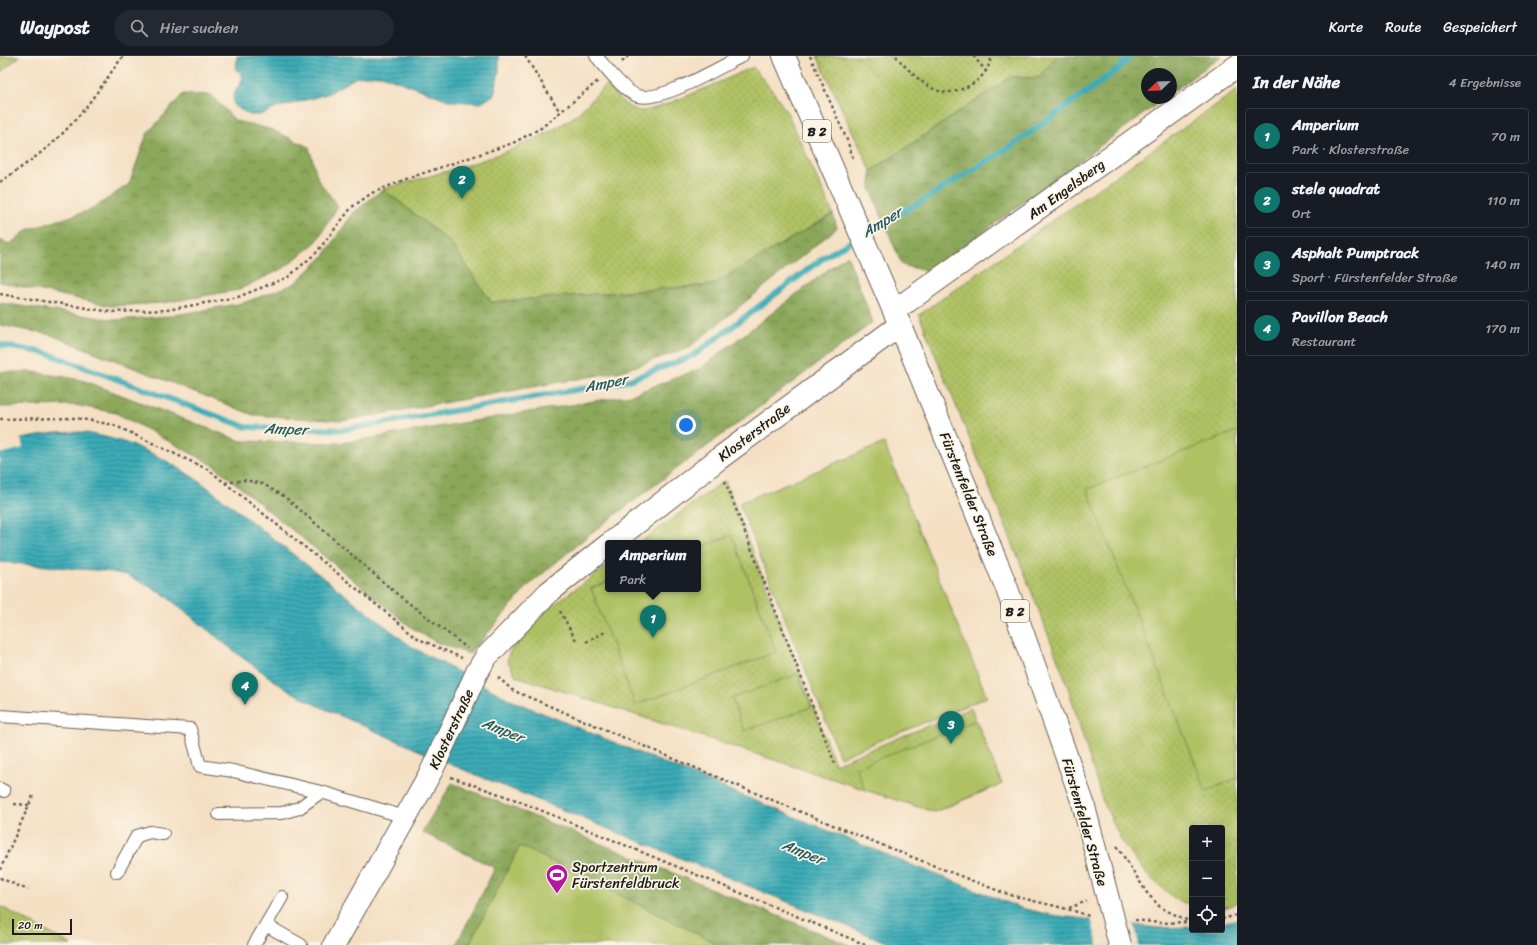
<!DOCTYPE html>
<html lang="de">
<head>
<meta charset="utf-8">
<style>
  :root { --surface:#171b24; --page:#242831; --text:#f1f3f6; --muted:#9ea1a6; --line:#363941; --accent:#0f766e }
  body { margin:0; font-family:Sriracha,sans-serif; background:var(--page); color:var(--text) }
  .controls { position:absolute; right:12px; bottom:12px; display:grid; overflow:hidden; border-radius:4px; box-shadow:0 4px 16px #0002 }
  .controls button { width:36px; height:36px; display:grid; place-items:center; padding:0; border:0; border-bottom:1px solid var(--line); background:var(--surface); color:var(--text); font:20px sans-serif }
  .compass { position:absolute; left:1141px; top:12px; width:36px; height:36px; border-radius:50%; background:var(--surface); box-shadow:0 4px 16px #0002; rotate:247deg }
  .scale { position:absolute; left:12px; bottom:10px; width:60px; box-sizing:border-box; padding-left:4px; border:2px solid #1c1c1c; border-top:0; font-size:11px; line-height:14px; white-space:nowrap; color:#1c1c1c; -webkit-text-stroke:3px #fcf5e5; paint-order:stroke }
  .you { position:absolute; left:686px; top:369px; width:14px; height:14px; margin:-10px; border:3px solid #fff; border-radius:50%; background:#1a73e8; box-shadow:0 0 0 6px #1a73e833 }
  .badge { display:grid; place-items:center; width:26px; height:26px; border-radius:50%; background:var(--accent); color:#fff; font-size:13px; font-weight:700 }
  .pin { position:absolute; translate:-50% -33px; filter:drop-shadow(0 1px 2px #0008) }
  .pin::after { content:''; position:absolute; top:21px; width:14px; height:12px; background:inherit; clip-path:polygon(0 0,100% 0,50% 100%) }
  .popup { position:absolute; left:605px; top:484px; width:96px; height:52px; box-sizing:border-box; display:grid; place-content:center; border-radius:4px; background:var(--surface); filter:drop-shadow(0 1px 3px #0005); font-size:13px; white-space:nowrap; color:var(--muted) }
  .popup b { font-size:15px; color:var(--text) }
  .popup::after { content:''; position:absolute; left:50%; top:100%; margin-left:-8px; border:8px solid transparent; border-top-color:var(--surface) }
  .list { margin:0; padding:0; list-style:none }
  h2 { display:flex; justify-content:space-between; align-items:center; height:52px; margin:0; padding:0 16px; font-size:17px }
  h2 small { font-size:13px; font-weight:400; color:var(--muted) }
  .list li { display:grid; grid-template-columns:26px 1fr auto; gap:12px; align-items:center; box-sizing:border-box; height:56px; margin:0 8px 8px; padding:0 8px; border:1px solid var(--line); border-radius:4px }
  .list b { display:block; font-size:15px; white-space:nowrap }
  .list p { margin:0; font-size:13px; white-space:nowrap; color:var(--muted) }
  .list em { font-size:13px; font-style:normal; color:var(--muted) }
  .icon { flex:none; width:22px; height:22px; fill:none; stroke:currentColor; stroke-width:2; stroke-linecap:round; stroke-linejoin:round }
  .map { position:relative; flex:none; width:1237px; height:889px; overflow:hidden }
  header { display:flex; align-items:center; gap:24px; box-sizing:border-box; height:56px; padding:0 20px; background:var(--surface); border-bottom:1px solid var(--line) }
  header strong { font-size:19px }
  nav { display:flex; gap:22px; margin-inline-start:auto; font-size:14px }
  .search { width:280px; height:36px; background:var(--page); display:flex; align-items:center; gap:10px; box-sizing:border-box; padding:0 14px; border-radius:22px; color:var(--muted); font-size:15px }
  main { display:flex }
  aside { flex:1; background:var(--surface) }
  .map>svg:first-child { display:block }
  .grass { fill:url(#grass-dots); stroke:#666e40 }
  .forest { fill:url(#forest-crowns); stroke:#54623b }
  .garden { fill:#afc164; stroke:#666e40 }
  .water { fill:url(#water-rules); stroke:#2b6469 }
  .pier { fill:#f4dfc3 }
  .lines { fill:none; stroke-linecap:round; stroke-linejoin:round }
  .stream { stroke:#3aabb6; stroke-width:6 }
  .service-casing { stroke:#686056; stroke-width:14 }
  .minor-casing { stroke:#686056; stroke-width:24 }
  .primary-casing { stroke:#686056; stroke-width:24 }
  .path { stroke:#686056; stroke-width:2.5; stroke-dasharray:3 3; stroke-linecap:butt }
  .service { stroke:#fff; stroke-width:12 }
  .minor { stroke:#fff; stroke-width:22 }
  .primary { stroke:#fff; stroke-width:22 }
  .primary-bridge-casing { stroke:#686056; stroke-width:24; stroke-linecap:butt }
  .primary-bridge { stroke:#fff; stroke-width:22 }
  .labels { text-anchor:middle; stroke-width:3.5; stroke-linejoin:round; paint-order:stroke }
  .shield { fill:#fcf5e5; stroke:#5f5d58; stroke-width:1 }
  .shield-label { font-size:13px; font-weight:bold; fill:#1c1c1c }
  .street-label { font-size:14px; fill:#1c1c1c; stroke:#fcf5e5 }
  .poi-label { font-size:14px; fill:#1c1c1c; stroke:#fcf5e5; text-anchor:start }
  .water-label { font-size:15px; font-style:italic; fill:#2a5c61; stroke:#fcf5e5 }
</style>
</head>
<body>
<header>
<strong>Waypost</strong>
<div class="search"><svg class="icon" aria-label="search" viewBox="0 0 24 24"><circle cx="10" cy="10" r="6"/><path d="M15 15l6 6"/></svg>Hier suchen</div>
<nav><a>Karte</a><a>Route</a><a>Gespeichert</a></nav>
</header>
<main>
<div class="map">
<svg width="1237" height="889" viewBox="0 0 1237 889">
  <defs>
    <pattern id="grass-dots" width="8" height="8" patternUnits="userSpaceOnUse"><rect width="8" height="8" fill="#afc164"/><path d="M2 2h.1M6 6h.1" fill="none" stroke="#96a556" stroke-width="1.8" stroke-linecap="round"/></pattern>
    <pattern id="forest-crowns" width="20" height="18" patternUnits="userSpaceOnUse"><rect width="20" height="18" fill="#8ba75a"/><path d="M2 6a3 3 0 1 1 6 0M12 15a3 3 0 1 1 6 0" fill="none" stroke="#71874a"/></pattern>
    <pattern id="water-rules" width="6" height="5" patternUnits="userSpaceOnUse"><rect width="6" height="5" fill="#3aabb6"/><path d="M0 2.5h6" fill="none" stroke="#308a93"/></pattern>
  </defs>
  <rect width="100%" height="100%" fill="#fcf5e5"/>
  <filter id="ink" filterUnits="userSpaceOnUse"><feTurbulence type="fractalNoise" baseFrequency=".025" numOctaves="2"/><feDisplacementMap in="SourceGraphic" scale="8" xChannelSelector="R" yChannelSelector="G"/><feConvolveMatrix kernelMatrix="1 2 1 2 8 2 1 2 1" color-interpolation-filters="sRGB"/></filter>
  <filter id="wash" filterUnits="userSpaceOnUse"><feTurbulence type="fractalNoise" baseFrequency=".012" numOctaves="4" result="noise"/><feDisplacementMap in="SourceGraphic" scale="16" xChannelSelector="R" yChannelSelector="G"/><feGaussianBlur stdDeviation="0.9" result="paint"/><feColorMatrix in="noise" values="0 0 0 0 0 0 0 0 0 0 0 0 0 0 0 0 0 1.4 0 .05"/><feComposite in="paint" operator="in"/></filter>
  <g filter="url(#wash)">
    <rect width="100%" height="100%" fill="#f4dfc3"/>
    <g class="grass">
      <polygon points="0,0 20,0 0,17"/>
      <polygon points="817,0 1057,0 1038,22 1011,21 871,115"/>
      <path d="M 753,11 L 775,38 L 788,58 L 833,158 L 712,229 L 491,246 L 451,187 L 383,133 C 446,115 514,100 569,64 C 583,55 595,39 607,28 C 616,39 624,51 639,55 C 652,58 735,19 753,11 Z"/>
      <polygon points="1237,34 1237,847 1222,853 1222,772 1192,772 1192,848 1179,846 1146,818 1122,786 1102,743 1066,625 1022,511 919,259"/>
      <path d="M 725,424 L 835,708 L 971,652 L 1002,728 L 934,756 L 516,620 L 507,604 C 515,570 580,530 608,510 L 608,533 L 698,533 L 698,487 L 639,487 Z"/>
      <polygon points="0,850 7,854 72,889 0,889"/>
    </g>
    <g class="forest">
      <polygon points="1057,0 1221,0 1171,37 1171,18 1147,18 1147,42 1165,42 929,216 902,209 870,132 871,115 1011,21 1038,22"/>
      <polygon points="183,38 211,39 236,65 270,73 309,91 318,124 338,150 316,186 284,212 238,234 163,247 111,250 0,226 0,184 10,188 27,174 91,154 129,128 147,78"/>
      <polygon points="383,133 451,187 491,246 712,229 833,158 837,172 688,292 622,315 342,365 253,359 51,279 0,269 0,247 115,264 170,260 243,247 294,228 323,201 353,157"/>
      <polygon points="847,199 873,266 591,477 528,530 470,598 436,586 412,572 213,409 116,357 75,349 0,351 0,316 34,316 82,324 241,385 341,387 631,339 701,312"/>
      <polygon points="452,727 849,889 720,889 520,790 469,889 456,889 495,812 422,776"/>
    </g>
    <g class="garden">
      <polygon points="1237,375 1237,722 1206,735 1087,433"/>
      <polygon points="884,387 987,641 840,701 739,447"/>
      <polygon points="732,479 776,596 635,649 591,532 608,526 608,533 698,533 698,492"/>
      <polygon points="798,618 811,651 744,675 732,642"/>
      <polygon points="976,664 1002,728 934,756 865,734 856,712"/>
      <polygon points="520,790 720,889 469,889"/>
    </g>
    <g class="water">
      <polygon points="237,0 499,0 499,16 494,39 481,47 451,45 381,19 357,21 327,38 277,52 260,59 250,59 234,50 233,40 243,22 241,17 236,14"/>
      <path d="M 80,376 C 131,384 160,399 202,427 L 412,591 L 511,644 L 892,801 L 1021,852 L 1051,859 L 1159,872 L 1192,871 L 1192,874 L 1222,874 L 1222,867 L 1237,863 L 1237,889 L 893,889 L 452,709 L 316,649 L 283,631 L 240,600 L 162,537 L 127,519 L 104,515 L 0,506 L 0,395 L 21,383 L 54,377 Z"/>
    </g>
    <g class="pier">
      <polygon points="21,383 23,392 0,398 0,393 15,384"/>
      <polygon points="1091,862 1134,867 1139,889 1098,889"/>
    </g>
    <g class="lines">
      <polyline class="stream" points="0,289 46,297 246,371 343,374 626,325 693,300 826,200 920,146 1013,89 1117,14 1131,0"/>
    </g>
  </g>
  <g filter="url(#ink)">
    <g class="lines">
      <g class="service-casing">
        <g id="service">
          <path d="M 596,0 C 606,11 624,36 638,40 C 660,47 720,11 742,0"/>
          <polyline points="0,660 190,673 200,710 233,715 321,736 299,752 282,757 219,758"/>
          <polyline points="0,733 4,735"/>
          <polyline points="321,736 405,761"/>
          <polyline points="117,816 137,780 150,776 163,778"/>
          <polyline points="266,869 301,889"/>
          <polyline points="254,889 282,841"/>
        </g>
      </g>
      <g class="minor-casing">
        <g id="minor">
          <polyline points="894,253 908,245 1237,10"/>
          <polyline points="611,487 717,404 900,269"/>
          <polyline points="334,889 432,714 477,616 486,601 549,536 608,489"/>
        </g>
      </g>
      <g class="primary-casing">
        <polyline id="primary" points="784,0 900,269 1006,530 1083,747 1109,847"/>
      </g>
      <g class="path">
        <polyline points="525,0 560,56"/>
        <polyline points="810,0 847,84 853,102"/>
        <path d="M 896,0 C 907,13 926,33 943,36 C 958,38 978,27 986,15 C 989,10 990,5 992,0"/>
        <polyline points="973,0 986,15"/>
        <polyline points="622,6 628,0"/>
        <path d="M 0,126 C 22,111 44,96 63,77 C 86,54 104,26 123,0"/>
        <polyline points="0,238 111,256 167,254 238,241 288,221 316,197 352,151 372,137 406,123 513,87 541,72 598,25"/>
        <polyline points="0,363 76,362 114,369 209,414 419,583 462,602"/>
        <polyline points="725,425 835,708"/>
        <polyline points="225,427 245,424 263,428 285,441 397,538 467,592"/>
        <polyline points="560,555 577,586"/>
        <polyline points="586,586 607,575"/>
        <path d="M 498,621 L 512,634 C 674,703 835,772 999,835 C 1029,846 1060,849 1089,860"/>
        <polyline points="451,721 516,744 866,889"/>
        <polyline points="14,748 29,749"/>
        <polyline points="1117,790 1147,837 1161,852 1191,866"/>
        <polyline points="0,814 33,740"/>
        <polyline points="0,822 28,834"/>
        <polyline points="1069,852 1087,845"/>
        <polyline points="1222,863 1237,859"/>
        <polyline points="1135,864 1160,867 1190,866"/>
      </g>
      <use href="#service" class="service"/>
      <use href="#minor" class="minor"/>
      <use href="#primary" class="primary"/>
      <g class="primary-bridge-casing">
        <polyline id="primary-bridge" points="1109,847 1120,889"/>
      </g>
      <use href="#primary-bridge" class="primary-bridge"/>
    </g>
  </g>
  <defs>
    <g id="stadium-pin" transform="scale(1.15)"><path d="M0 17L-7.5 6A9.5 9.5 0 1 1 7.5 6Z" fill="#b5179e" stroke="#fcf5e5"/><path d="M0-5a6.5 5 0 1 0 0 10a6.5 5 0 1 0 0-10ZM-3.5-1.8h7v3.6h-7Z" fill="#fff"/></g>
  </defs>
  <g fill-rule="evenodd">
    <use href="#stadium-pin" x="557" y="819"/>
  </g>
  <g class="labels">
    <g class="shield">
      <rect x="803" y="64" width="28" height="22" rx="3"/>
      <rect x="1001" y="544" width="28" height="22" rx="3"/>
    </g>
    <g class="shield-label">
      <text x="817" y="80">B 2</text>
      <text x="1015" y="560">B 2</text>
    </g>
    <g class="street-label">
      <text transform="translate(1066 133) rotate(-36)" y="5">Am Engelsberg</text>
      <text transform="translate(754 376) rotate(-37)" y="5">Klosterstraße</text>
      <text transform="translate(969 438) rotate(68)" y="5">Fürstenfelder Straße</text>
      <text transform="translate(451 673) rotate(-65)" y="5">Klosterstraße</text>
      <text transform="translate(1085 766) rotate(74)" y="5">Fürstenfelder Straße</text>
    </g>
    <g class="poi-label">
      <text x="572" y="816">Sportzentrum<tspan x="572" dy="16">Fürstenfeldbruck</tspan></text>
    </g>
    <g class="water-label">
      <text transform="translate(882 166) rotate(-31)" y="5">Amper</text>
      <text transform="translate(606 327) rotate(-11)" y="5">Amper</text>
      <text transform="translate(286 373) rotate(2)" y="5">Amper</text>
      <text transform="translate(503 674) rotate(22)" y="5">Amper</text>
      <text transform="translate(803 796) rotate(22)" y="5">Amper</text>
    </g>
  </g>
</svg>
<div class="controls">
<button>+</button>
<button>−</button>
<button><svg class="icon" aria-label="locate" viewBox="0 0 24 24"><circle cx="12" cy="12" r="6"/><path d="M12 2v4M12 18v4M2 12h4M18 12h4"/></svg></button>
</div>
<svg class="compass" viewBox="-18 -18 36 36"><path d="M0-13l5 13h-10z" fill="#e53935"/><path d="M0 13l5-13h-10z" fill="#9ea1a6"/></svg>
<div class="scale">20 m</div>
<div class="you"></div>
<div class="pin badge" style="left:653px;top:582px">1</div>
<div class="popup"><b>Amperium</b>Park</div>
<div class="pin badge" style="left:462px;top:143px">2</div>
<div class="pin badge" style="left:951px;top:688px">3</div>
<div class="pin badge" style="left:245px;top:649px">4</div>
</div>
<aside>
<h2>In der Nähe<small>4 Ergebnisse</small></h2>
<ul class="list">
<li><span class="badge">1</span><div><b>Amperium</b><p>Park · Klosterstraße</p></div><em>70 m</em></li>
<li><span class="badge">2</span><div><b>stele quadrat</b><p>Ort</p></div><em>110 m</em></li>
<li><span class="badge">3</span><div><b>Asphalt Pumptrack</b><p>Sport · Fürstenfelder Straße</p></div><em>140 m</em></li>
<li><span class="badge">4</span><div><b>Pavillon Beach</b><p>Restaurant</p></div><em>170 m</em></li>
</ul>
</aside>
</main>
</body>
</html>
